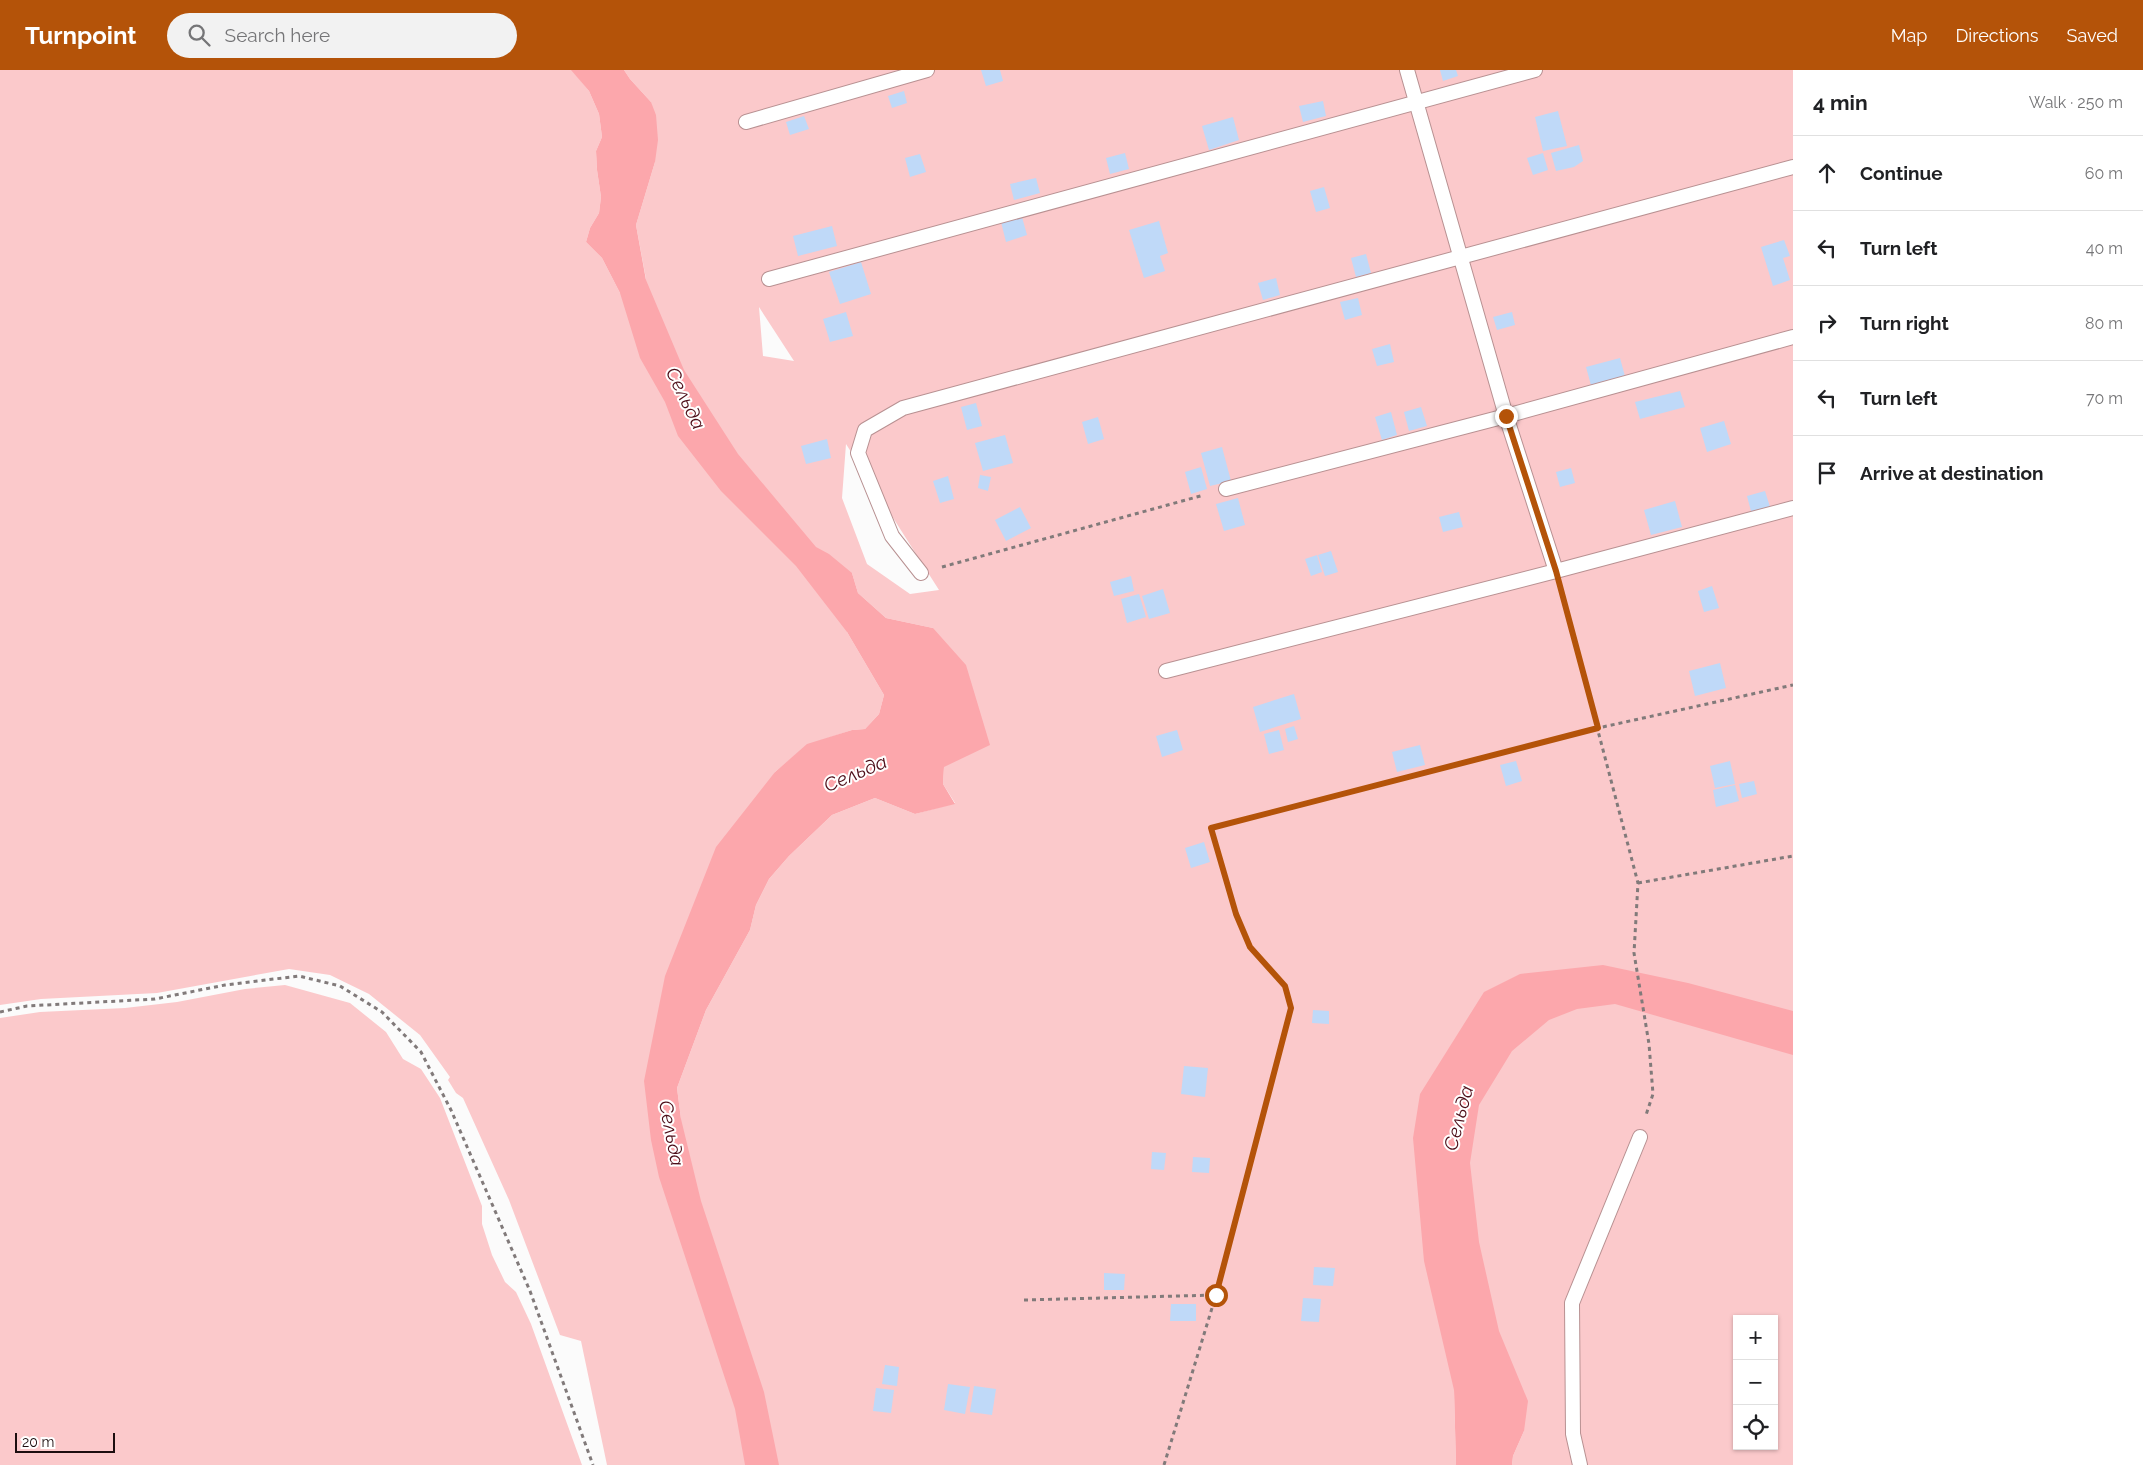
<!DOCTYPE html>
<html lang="en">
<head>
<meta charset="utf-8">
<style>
  :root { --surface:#fff; --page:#f2f2f2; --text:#202124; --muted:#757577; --line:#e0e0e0; --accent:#b45309 }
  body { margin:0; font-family:Raleway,sans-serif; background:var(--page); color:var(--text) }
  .controls { position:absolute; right:15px; bottom:15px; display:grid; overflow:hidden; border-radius:0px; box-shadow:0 1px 4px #0004 }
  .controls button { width:45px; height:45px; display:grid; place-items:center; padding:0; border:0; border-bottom:1px solid var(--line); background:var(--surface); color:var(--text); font:25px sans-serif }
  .scale { position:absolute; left:15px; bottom:12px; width:100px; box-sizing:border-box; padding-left:5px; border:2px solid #1c0e0f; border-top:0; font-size:14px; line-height:18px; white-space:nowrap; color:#1c0e0f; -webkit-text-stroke:4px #fff; paint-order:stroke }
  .stop { position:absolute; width:15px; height:15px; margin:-11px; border:4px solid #b45309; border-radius:50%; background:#fff }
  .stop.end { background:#b45309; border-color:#fff; box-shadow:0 1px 5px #0008 }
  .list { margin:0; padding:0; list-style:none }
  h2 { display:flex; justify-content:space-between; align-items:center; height:65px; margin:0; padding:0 20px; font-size:21px }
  h2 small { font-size:16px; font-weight:400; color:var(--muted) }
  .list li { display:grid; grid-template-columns:32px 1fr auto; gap:15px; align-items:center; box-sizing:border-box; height:75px; padding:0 20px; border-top:1px solid var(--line) }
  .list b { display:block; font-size:19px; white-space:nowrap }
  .list em { font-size:16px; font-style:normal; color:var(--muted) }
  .icon { flex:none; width:28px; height:28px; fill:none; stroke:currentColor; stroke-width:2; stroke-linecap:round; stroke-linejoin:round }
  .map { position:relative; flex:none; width:1793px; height:1395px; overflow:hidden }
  header { display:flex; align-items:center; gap:30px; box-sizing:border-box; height:70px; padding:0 25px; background:var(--accent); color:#fff }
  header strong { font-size:24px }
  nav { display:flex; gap:28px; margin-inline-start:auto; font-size:18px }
  .search { width:350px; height:45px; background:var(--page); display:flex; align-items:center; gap:12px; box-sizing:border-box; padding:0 18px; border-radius:28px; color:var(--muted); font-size:19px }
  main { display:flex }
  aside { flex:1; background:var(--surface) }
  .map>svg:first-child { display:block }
  .green { fill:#fbc9cb; fill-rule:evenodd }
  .water { fill:#fca7ac }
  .building { fill:#bfd9f8 }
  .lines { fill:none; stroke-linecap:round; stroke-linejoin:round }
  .lane-casing { stroke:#b89192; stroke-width:16 }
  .path { stroke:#817a7a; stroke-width:3; stroke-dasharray:4 4; stroke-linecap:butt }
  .lane { stroke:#fff; stroke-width:14 }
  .route { stroke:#b45309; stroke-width:6 }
  .labels { text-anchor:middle; stroke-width:4; stroke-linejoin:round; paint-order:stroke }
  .water-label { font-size:19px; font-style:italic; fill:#4e0e19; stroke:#fff }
</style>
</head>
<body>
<header>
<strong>Turnpoint</strong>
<div class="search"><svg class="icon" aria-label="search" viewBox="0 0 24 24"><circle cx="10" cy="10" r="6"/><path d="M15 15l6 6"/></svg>Search here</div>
<nav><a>Map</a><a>Directions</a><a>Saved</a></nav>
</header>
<main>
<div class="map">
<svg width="1793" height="1395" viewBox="0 0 1793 1395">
  <rect width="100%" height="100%" fill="#fbfbfb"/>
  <g class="green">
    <path d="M 0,0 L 572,0 L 589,21 L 599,44 L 602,67 L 596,81 L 597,100 L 601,127 L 599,143 L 590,158 L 586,172 L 602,188 L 620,223 L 646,209 L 636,155 L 655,92 L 651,32 L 630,9 L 624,0 L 1793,0 L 1793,1395 L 1512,1395 L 1513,1386 L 1524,1361 L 1454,1320 L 1456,1395 L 607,1395 L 581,1271 L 560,1265 L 509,1130 L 463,1028 L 456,1023 L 448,1010 L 450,1007 L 420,965 L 369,924 L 330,905 L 289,899 L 157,923 L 41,929 L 0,935 ZM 759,237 L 794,291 L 763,286 ZM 846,374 L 939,520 L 910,524 L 867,494 L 842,428 ZM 852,503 L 858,523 L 886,548 L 933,558 L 944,697 L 943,714 L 955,733 L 915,744 L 875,728 L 832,745 L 789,786 L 769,809 L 756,835 L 750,860 L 706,940 L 677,1018 L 681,1049 L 651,1070 L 775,702 L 807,675 L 852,660 L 865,659 L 879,644 L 884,625 L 847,562 ZM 1737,1249 L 1774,1249 L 1774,1376 L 1737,1376 Z"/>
    <polygon points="285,915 350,933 386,962 403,989 421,999 440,1028 482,1136 482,1154 492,1185 505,1212 516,1222 531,1254 582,1395 0,1395 0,948 40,942 125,938 177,932 245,919"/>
  </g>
  <g class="water">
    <polygon points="571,0 624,0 630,9 651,32 656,45 658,70 655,92 636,155 646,210 684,300 738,384 816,477 829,484 852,503 858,523 886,548 933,558 966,595 990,675 944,697 943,714 955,734 915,744 875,728 832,745 789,786 769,809 756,835 750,860 706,940 677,1018 681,1049 701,1131 764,1322 779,1395 745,1395 735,1339 659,1107 651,1070 644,1011 665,906 716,777 775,702 807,674 852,660 865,659 879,644 884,625 847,562 796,496 721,421 678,366 665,332 640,288 620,223 602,188 586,172 590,158 599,143 601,127 597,100 596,81 602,67 599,44 589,21"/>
    <polygon points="1603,895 1688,913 1793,941 1793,985 1615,934 1577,939 1549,950 1512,981 1479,1035 1470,1093 1479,1172 1499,1261 1528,1331 1524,1361 1513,1386 1512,1395 1456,1395 1454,1320 1424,1191 1413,1068 1420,1024 1484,922 1520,904"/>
  </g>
  <g class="building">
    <polygon points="981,0 1000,0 1003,11 986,16"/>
    <polygon points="1440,0 1456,0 1458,6 1443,11"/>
    <polygon points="904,21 907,33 892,38 888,26"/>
    <polygon points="1323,31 1326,46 1303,52 1299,36"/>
    <polygon points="1558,41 1567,76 1543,81 1535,47"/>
    <polygon points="804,46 809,59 790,65 786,52"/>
    <polygon points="1233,47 1239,70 1209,80 1202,56"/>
    <polygon points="1579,75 1583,91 1574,97 1556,101 1551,83"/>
    <polygon points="1125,83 1129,99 1110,104 1106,88"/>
    <polygon points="1543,83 1548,100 1533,105 1527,88"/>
    <polygon points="920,84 926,102 910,107 905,88"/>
    <polygon points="1036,108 1040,123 1014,130 1010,114"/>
    <polygon points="1324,117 1330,138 1316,142 1310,121"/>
    <polygon points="1022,147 1027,165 1006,172 1001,152"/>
    <polygon points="1159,151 1168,183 1160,186 1165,201 1144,208 1129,160"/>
    <polygon points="832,156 837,176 798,186 793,166"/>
    <polygon points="1784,170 1790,186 1783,188 1790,210 1773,216 1761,177"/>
    <polygon points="1366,184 1371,203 1356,207 1351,188"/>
    <polygon points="861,192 871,224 840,234 829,202"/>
    <polygon points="1276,208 1280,225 1263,230 1258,213"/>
    <polygon points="1358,228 1362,245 1345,250 1340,232"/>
    <polygon points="846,242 853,266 830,272 823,249"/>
    <polygon points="1512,242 1515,255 1497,260 1493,247"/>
    <polygon points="1390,274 1394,292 1377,296 1372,279"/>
    <polygon points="1620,288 1626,310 1592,319 1586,297"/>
    <polygon points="1680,321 1685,337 1640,349 1635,332"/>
    <polygon points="976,333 982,356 967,360 961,337"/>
    <polygon points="1421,337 1427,356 1409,361 1404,342"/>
    <polygon points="1391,342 1397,365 1382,370 1375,347"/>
    <polygon points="1098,347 1104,369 1088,374 1082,352"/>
    <polygon points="1724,351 1731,374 1707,382 1700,358"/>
    <polygon points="1005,365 1013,393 983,401 975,373"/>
    <polygon points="827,369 831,388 806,394 801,376"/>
    <polygon points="1222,377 1231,411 1210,416 1201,383"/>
    <polygon points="1201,397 1207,419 1191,424 1185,402"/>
    <polygon points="1571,398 1575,413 1560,417 1556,402"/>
    <polygon points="980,405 991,407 988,421 978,418"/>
    <polygon points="948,406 954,429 940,433 933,411"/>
    <polygon points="1765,421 1771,440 1752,445 1747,426"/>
    <polygon points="1238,428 1245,455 1224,461 1216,434"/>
    <polygon points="1675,431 1682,457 1651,465 1644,440"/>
    <polygon points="1020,437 1031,458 1006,471 995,450"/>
    <polygon points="1459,442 1463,457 1443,462 1439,447"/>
    <polygon points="1331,481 1338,502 1325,506 1318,485"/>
    <polygon points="1317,485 1322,502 1311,506 1305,489"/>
    <polygon points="1131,506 1134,521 1114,526 1110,512"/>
    <polygon points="1712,516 1719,538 1704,542 1698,521"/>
    <polygon points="1163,519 1170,543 1149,549 1142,526"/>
    <polygon points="1139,524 1146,547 1127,553 1121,529"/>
    <polygon points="1720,593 1726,618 1695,626 1689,601"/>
    <polygon points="1294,624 1301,649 1260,662 1253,637"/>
    <polygon points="1294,656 1298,669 1288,672 1285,659"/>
    <polygon points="1177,660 1183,680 1162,687 1156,666"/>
    <polygon points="1279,660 1284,680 1269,684 1264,664"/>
    <polygon points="1420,675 1425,695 1397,702 1392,682"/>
    <polygon points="1516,691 1522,711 1506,716 1500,695"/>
    <polygon points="1730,691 1735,714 1715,718 1710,696"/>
    <polygon points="1754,711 1757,724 1742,728 1739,714"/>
    <polygon points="1735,715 1739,731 1716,737 1713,720"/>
    <polygon points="1204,772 1210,792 1191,798 1185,778"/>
    <polygon points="1313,940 1329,941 1329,954 1312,953"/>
    <polygon points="1184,996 1208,998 1205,1027 1181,1024"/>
    <polygon points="1152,1082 1166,1083 1164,1100 1151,1099"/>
    <polygon points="1193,1087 1210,1088 1209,1103 1192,1102"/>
    <polygon points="1314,1197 1335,1198 1333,1216 1313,1215"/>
    <polygon points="1104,1203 1125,1204 1124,1220 1104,1220"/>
    <polygon points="1303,1228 1321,1229 1319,1252 1301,1251"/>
    <polygon points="1171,1234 1196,1234 1196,1251 1170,1251"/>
    <polygon points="885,1295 899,1297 897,1316 882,1314"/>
    <polygon points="948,1314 970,1317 965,1344 944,1340"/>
    <polygon points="974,1316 996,1319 992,1345 970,1342"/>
    <polygon points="876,1318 894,1320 891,1343 873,1341"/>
  </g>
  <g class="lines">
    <g class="lane-casing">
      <g id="lane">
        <polyline points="1407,0 1506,346 1556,501"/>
        <polyline points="746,52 927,0"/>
        <polyline points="769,209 1535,0"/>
        <polyline points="1226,419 1506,346 1793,267"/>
        <polyline points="921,503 892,466 858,383 865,360 903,338 1793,97"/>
        <polyline points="1166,601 1556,501 1793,438"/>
        <polyline points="1580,1395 1573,1364 1572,1233 1640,1067"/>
      </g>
    </g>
    <g class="path">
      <polyline points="942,497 1204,425"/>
      <polyline points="1562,524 1638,813 1634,883 1649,974 1653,1024 1646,1045"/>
      <polyline points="1638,813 1793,786"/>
      <polyline points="0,942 27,936 155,929 225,915 299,906 340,916 382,942 421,982 451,1040 530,1221 593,1395"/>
      <polyline points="1024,1230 1216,1225"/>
      <polyline points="1164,1395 1216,1225 1291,938 1285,916 1249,877 1236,844 1211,758 1598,658 1793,615"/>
    </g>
    <use href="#lane" class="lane"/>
  </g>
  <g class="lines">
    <polyline class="route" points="1216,1225 1291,938 1285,916 1250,877 1236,844 1211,758 1598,658 1556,501 1506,346"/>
  </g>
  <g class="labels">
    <g class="water-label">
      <text transform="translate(686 328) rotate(64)" y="7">Сельда</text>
      <text transform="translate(855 703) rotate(-23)" y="7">Сельда</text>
      <text transform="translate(1458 1048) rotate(-75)" y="7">Сельда</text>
      <text transform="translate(672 1063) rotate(79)" y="7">Сельда</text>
    </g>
  </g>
</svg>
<div class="controls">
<button>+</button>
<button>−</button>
<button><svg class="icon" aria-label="locate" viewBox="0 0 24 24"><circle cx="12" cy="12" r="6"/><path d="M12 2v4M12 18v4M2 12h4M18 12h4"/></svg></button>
</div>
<div class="scale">20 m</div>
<div class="stop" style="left:1216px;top:1225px"></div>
<div class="stop end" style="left:1506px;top:346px"></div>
</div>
<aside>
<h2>4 min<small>Walk · 250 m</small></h2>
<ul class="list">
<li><svg class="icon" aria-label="ahead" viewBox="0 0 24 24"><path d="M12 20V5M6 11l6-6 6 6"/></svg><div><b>Continue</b></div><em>60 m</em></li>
<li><svg class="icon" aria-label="left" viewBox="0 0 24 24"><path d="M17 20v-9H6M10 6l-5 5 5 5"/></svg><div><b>Turn left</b></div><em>40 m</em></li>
<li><svg class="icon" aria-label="right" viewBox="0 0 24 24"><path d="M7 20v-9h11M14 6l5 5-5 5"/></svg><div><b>Turn right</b></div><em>80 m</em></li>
<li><svg class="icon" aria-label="left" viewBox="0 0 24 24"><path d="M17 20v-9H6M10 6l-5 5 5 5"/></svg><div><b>Turn left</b></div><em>70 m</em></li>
<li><svg class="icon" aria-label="arrive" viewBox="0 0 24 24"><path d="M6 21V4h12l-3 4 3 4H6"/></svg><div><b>Arrive at destination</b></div></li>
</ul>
</aside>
</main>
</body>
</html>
